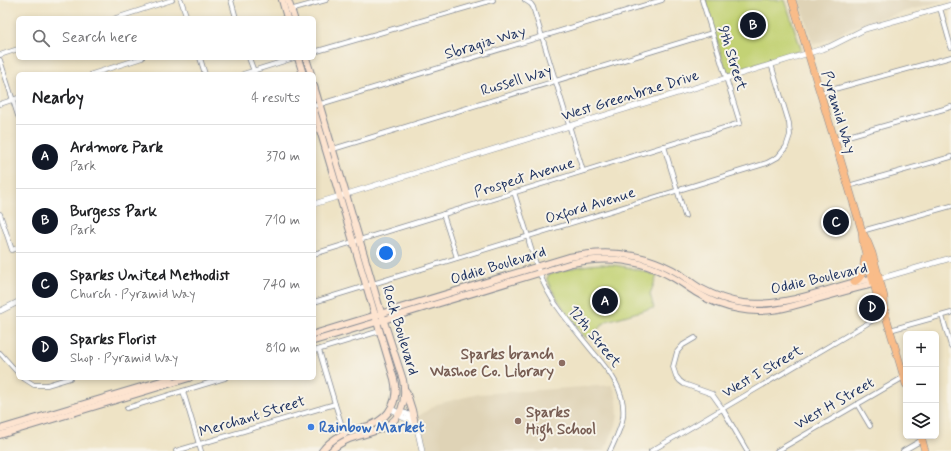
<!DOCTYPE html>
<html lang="en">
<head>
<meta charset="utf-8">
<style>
  :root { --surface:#fff; --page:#f6f6f6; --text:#202124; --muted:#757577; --line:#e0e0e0; --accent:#111827 }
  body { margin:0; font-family:Mynerve,sans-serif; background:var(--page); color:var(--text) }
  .controls { position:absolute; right:12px; bottom:12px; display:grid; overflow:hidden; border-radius:6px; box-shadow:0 2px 6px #0003 }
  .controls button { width:36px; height:36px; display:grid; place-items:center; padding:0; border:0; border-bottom:1px solid var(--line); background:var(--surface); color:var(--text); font:20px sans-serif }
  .you { position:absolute; left:386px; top:253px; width:14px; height:14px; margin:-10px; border:3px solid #fff; border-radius:50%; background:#1a73e8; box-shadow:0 0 0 6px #1a73e833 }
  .badge { display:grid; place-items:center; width:26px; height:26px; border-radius:50%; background:var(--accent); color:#fff; font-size:13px; font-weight:700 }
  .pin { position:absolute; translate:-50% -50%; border:2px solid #fff; box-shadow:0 1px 4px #0006 }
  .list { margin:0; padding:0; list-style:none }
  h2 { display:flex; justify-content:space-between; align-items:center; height:52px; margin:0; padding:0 16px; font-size:17px }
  h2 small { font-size:13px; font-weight:400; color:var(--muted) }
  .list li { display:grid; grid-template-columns:26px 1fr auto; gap:12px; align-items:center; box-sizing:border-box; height:64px; padding:0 16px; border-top:1px solid var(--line) }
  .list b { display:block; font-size:15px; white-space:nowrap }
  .list p { margin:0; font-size:13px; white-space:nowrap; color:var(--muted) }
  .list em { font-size:13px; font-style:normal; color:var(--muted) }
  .icon { flex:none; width:22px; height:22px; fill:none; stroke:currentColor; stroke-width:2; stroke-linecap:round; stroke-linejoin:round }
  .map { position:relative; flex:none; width:951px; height:451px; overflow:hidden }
  .search { position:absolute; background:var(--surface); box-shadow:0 2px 6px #0003; left:16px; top:16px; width:300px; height:44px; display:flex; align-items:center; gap:10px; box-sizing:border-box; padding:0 14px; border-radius:6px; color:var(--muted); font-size:15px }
  .panel { position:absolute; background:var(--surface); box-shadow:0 2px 6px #0003; left:16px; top:72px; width:300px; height:308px; border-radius:6px }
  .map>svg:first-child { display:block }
  .built { fill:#dfd3b6 }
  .green { fill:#c3d274; stroke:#6f8069 }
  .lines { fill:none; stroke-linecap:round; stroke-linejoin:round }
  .minor-casing { stroke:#848992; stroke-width:5.5 }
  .tertiary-casing { stroke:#848992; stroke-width:6 }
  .secondary-casing { stroke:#848992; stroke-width:8 }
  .primary-casing { stroke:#848992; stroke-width:8 }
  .minor { stroke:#fff; stroke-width:4 }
  .tertiary { stroke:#fff; stroke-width:5 }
  .secondary { stroke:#fde4d0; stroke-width:6 }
  .primary { stroke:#f9bc89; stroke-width:7 }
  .education-dot { fill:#8d6e63; stroke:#f7f3e8; stroke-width:1.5 }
  .shop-dot { fill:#3f7fe0; stroke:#f7f3e8; stroke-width:1.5 }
  .labels { text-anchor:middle; stroke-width:4; stroke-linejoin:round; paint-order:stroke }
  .street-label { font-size:15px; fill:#1b2f5e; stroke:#f7f3e8 }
  .education-label { font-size:15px; font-weight:bold; fill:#785e54; stroke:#f7f3e8; text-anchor:end }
  .shop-label { font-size:15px; font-weight:bold; fill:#366cbe; stroke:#f7f3e8; text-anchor:start }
</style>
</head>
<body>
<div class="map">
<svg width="951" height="451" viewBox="0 0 951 451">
  <rect width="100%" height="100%" fill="#f7f3e8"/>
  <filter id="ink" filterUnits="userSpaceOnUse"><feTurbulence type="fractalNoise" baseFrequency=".025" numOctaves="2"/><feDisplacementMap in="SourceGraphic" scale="8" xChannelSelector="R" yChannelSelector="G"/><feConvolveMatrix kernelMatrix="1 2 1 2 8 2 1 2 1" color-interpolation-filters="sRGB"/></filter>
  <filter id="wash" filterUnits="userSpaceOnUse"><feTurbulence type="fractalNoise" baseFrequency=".012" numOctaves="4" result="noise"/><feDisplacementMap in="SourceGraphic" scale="16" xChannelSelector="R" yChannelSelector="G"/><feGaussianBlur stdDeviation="0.9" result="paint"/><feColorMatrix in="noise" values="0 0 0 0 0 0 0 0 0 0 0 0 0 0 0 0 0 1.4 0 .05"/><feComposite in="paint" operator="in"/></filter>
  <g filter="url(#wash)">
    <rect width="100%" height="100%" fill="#eee3c5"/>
    <g class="built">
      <polygon points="799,0 945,0 861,24 844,31 835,37 827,40 814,44 812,41"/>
      <polygon points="612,385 615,391 617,400 618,416 616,425 604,451 426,451 417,417 437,404 478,394"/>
    </g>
    <g class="green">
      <polygon points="705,0 785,0 801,49 800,51 733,72 729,73 726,71"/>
      <path d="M 601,264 C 621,265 639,269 657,276 L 650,294 L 654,308 L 648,309 L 607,321 L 589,337 L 585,337 C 571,319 557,301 547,280 L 547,278 L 549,275 C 566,269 583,265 601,264 Z"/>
    </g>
  </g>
  <g filter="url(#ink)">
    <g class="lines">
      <g class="minor-casing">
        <g id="minor">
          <polyline points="181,0 187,18"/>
          <polyline points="231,0 236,18"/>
          <polyline points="525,0 531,4 533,7 583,171"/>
          <polyline points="940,8 951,47"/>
          <polyline points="290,10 326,0"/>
          <polyline points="116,18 172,0"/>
          <polyline points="314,52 493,0"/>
          <polyline points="0,55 18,49"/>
          <polyline points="200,58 205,74"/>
          <polyline points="249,58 255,74"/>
          <polyline points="0,60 18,116"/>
          <polyline points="92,74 142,58"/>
          <polyline points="243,74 294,58"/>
          <polyline points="820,93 951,57"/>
          <polyline points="0,104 18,98"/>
          <polyline points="314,106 662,0"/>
          <polyline points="834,140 951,107"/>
          <polyline points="664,146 685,216"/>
          <polyline points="330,150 712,33"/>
          <polyline points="848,186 951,157"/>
          <path d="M 514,192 L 528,236 L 529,242 C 536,265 543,287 557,306 C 568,322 581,337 593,352 C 609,371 626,390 623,417 C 621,429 615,440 610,451"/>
          <polyline points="0,214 12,250 18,248"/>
          <polyline points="443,214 457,258"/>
          <polyline points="862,231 951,206"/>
          <polyline points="314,254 740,123 702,0"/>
          <polyline points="314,302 366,286 767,163 778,157 786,147 790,135 789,123 771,64"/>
          <polyline points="942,316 951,346"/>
          <polyline points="890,330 951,313"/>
          <polyline points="695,338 683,345 677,352 673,367 676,376 680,381 684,384 712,394 722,408 747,451"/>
          <polyline points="319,350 333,397 335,404 345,435"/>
          <polyline points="314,351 380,331"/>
          <polyline points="0,353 18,373"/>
          <polyline points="23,378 34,385 47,385 70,378"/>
          <polyline points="183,391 201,451"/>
          <polyline points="857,404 870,426"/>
          <polyline points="127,408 225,378"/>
          <polyline points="176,451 335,404"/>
          <polyline points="651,451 885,313"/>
          <polyline points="777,451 904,377"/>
          <polyline points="903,451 922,440"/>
        </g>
      </g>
      <g class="tertiary-casing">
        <g id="tertiary">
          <polyline points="314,204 822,49 831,46 865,29 951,5"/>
          <polyline points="879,279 951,258"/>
          <polyline points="0,311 18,302"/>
          <polyline points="391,409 399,413 402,417 411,421 415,424"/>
          <path d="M 399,413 C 417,409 419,440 422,451"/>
        </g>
      </g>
      <g class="secondary-casing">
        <g id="secondary">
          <polyline points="282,0 287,18"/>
          <polyline points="288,0 294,18"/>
          <polyline points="298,58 303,74"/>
          <polyline points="306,58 311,74"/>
          <path d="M 314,86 L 380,309 L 403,380 C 405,390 405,400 401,410 C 392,431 367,432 349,439 C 342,442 336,446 331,451"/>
          <path d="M 314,110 L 394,379 C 399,399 391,417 371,425 C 361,428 351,430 341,435 C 334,439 327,444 322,451"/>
          <path d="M 314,334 L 340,326 L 569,257 C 608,249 646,253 680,274 C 687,279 693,284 700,288 C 713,295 728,301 743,303 C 784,308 824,289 864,280 C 868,280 872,278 876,278"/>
          <path d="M 314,341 L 572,263 C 606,256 641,259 672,277 C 681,282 689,288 697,293 C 710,301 725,307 739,309 C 766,315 791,307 817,299 C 834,294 852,289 869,285 L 877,281"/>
          <polyline points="406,391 412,410 415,424"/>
          <polyline points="0,429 171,378"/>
          <polyline points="0,435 189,378"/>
        </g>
      </g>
      <g class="primary-casing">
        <g id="primary">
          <polyline points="792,0 862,231 863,243 878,299 881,308 885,313"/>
          <polyline points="864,235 868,243 872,253 881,285 884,297 885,313 906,384"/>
          <path d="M 854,282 C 864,276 863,269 865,257"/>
          <polyline points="921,436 925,451"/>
        </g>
      </g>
      <use href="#minor" class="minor"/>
      <use href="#tertiary" class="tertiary"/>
      <use href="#secondary" class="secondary"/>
      <use href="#primary" class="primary"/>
    </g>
  </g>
  <g class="education-dot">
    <circle cx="562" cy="363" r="4"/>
    <circle cx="518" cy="421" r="4"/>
  </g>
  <circle class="shop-dot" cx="311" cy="427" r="4"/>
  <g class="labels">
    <g class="street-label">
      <text transform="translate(485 42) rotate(-17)" y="5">Sbragia Way</text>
      <text transform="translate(733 58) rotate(73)" y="5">9th Street</text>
      <text transform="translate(516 80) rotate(-17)" y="5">Russell Way</text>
      <text transform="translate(630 95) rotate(-17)" y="5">West Greenbrae Drive</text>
      <text transform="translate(839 112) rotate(73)" y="5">Pyramid Way</text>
      <text transform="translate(524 177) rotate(-17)" y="5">Prospect Avenue</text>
      <text transform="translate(590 205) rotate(-17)" y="5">Oxford Avenue</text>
      <text transform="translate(498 265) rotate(-17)" y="5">Oddie Boulevard</text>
      <text transform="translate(819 278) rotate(-13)" y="5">Oddie Boulevard</text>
      <text transform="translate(401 330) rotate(73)" y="5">Rock Boulevard</text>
      <text transform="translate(595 336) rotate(51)" y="5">12th Street</text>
      <text transform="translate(762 371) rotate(-30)" y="5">West I Street</text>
      <text transform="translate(834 403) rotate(-30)" y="5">West H Street</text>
      <text transform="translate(252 416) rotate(-17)" y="5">Merchant Street</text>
    </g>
    <g class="education-label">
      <text x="554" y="359">Sparks branch<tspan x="554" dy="17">Washoe Co. Library</tspan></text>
      <text x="526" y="417" text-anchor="start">Sparks<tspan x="526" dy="17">High School</tspan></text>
    </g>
    <g class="shop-label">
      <text x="319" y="432">Rainbow Market</text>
    </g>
  </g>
</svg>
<div class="controls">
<button>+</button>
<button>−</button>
<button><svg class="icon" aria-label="layers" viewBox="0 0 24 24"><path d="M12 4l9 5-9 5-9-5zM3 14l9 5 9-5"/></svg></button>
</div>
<div class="you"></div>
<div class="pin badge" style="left:605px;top:301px">A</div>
<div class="pin badge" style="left:753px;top:25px">B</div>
<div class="pin badge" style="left:836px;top:222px">C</div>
<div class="pin badge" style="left:872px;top:308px">D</div>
<div class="search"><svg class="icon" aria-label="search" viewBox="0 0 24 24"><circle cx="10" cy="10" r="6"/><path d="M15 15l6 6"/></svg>Search here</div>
<section class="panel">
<h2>Nearby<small>4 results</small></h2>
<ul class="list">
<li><span class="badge">A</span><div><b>Ardmore Park</b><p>Park</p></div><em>370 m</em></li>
<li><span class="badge">B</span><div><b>Burgess Park</b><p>Park</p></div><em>710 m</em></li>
<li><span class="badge">C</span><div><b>Sparks United Methodist</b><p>Church · Pyramid Way</p></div><em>740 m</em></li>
<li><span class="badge">D</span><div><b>Sparks Florist</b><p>Shop · Pyramid Way</p></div><em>810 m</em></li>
</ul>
</section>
</div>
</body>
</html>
